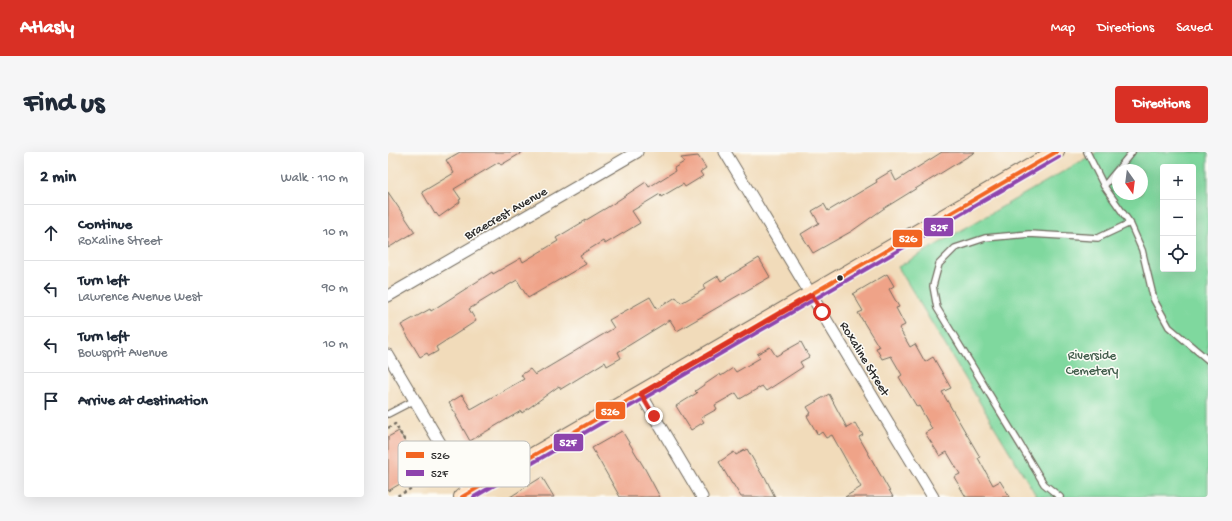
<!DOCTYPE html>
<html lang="en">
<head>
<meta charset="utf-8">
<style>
  :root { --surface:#fff; --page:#f6f6f7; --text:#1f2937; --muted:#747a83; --line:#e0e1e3; --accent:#d93025 }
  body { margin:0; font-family:"Gochi Hand",sans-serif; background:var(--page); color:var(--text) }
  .controls { position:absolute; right:12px; top:12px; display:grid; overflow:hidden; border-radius:4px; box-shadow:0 4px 16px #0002 }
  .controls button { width:36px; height:36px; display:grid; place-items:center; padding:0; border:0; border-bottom:1px solid var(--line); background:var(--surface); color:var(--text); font:20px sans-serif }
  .compass { position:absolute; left:724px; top:12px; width:36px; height:36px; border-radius:50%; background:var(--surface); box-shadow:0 4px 16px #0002; rotate:166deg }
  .stop { position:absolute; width:12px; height:12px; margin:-9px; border:3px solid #d93025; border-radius:50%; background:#fff }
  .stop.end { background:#d93025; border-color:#fff; box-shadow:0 1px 4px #0008 }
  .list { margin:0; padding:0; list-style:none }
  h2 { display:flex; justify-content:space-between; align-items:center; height:52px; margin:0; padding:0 16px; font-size:17px }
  h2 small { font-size:13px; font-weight:400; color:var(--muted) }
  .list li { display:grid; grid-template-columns:26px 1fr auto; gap:12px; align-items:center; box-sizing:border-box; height:56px; padding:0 16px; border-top:1px solid var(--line) }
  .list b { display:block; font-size:15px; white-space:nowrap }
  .list p { margin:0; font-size:13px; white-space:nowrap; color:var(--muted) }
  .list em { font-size:13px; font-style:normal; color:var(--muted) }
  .icon { flex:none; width:22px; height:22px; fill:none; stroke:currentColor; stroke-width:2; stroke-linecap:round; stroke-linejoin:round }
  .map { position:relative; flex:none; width:820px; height:345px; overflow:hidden; border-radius:4px }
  header { display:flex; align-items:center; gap:24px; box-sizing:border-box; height:56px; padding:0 20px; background:var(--accent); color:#fff }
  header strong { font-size:19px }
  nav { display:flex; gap:22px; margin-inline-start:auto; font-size:14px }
  .intro { display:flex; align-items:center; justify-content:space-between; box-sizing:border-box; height:96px; padding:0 24px }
  h1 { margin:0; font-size:28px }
  .button { padding:10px 18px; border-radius:4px; background:var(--accent); color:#fff; font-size:14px; font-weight:700 }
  main { display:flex; gap:24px; padding:0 24px }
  aside { flex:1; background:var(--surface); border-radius:4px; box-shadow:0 4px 16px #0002 }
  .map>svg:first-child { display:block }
  .green { fill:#7fd89e; stroke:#558264; fill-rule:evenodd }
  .building { fill:#efa388 }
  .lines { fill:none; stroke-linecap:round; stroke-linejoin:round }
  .service-casing { stroke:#70695d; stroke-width:8 }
  .minor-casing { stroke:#70695d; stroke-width:13 }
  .secondary-casing { stroke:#70695d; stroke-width:18 }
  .path { stroke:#70695d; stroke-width:2.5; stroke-dasharray:3 3; stroke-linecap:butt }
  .service { stroke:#fff; stroke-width:5.5 }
  .minor { stroke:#fff; stroke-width:11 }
  .secondary { stroke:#ffe4c6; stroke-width:16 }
  .bus-1-casing { stroke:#fdfcf7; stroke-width:7 }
  .bus-2-casing { stroke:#fdfcf7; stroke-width:7 }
  .bus-1 { stroke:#f26522; stroke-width:4 }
  .bus-2 { stroke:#8e44ad; stroke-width:4 }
  .route { stroke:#d93025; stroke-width:5 }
  .bus-dot { fill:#2b2b2b; stroke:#fdfcf7; stroke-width:1.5 }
  .labels { text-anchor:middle; stroke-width:3; stroke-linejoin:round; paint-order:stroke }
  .street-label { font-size:13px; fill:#2b2b2b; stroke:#fdfcf7 }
  .park-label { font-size:13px; fill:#445f4e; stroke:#fdfcf7 }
  .key { fill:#fdfcf7; stroke:#bebdba; stroke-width:1 }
  .key-label { font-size:11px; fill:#2b2b2b }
  .line-badge { stroke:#fdfcf7; stroke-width:1.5 }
  .badge-label { font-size:11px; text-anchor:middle; font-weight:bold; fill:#fff }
</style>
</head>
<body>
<header>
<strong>Atlasly</strong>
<nav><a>Map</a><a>Directions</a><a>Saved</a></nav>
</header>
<div class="intro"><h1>Find us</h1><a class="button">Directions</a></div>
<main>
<aside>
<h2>2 min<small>Walk · 110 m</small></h2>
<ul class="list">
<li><svg class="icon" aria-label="ahead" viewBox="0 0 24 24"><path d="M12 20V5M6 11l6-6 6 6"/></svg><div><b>Continue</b><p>Roxaline Street</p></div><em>10 m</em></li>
<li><svg class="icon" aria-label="left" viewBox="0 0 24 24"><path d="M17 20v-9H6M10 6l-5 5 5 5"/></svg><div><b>Turn left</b><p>Lawrence Avenue West</p></div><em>90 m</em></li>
<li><svg class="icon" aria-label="left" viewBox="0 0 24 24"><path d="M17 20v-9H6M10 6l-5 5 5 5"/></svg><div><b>Turn left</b><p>Bowsprit Avenue</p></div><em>10 m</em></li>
<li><svg class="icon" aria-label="arrive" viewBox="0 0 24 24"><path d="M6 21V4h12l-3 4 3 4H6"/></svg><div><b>Arrive at destination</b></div></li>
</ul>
</aside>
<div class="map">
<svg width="820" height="345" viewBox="0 0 820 345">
  <rect width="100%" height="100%" fill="#fdfcf7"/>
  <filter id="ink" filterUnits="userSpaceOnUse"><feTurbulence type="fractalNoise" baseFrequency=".025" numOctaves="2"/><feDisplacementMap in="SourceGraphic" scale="8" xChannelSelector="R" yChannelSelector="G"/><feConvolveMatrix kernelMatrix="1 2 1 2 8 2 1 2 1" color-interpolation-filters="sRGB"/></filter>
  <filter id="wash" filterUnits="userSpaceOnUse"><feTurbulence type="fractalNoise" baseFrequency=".012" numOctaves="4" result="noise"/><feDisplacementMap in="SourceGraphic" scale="16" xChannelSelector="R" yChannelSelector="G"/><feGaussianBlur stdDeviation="0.9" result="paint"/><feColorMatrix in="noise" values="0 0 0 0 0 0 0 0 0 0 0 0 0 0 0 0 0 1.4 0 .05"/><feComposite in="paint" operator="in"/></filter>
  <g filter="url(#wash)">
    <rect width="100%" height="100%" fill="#f1dbba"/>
    <path class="green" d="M 709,0 L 820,0 L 820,345 L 649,345 L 510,115 ZM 775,15 L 805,15 L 805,117 L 775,117 ZM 730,18 L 754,18 L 754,42 L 730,42 Z"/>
    <g id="blocks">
      <g class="building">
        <polygon points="72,0 135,0 113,13 111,10 66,37 73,47 71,48 72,50 51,65 48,61 47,62 34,40 66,21 58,8"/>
        <polygon points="554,0 587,0 495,57 464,79 425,101 413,82 431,71 424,59 436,52 440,59 489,30 488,28 503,19 508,29"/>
        <polygon points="310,4 318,16 312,20 315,24 297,35 295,32 273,45 272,42 244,59 252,71 217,92 215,89 192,103 198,112 140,146 129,128 81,157 88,169 48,195 50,199 41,204 39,201 32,205 13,173 42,157 43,159 104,120 105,122 133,106 135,110 170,89 168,86 220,55 258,30 261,35 287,19 286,16 296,10 293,6"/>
        <polygon points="0,40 27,80 0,96"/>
        <polygon points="371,106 382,125 289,179 282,168 230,200 233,206 219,214 217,210 173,237 171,234 134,261 133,259 82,289 68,264 69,264 61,251 74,243 83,257 136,227 133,223 142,217 147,223 226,176 221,168 262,145 269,157 288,145 293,151 317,137 315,133 330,124 333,129"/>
        <polygon points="499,122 506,134 501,137 511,155 508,156 517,173 511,176 522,195 527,192 537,210 545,205 563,236 554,240 592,305 590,306 605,333 612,329 622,345 578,345 566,325 572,322 559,300 552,304 537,281 544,277 531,254 529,255 511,225 514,223 503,204 494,207 488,196 491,195 470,161 475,159 465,142"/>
        <polygon points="413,190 421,205 412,210 415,215 378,239 374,234 352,247 348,241 327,253 329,257 313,266 316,270 303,278 288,254 309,241 307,239 332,222 333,224 345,216 348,220 372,206 369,202 382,195 388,204"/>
        <polygon points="441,242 459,276 467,271 475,283 471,285 505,345 457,345 473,335 444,283 438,286 434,280 430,283 419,264 423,261 419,255"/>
        <polygon points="11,279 32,315 27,323 0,339 0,285"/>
        <polygon points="234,279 257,317 272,345 232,345 204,296"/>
        <polygon points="359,297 376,326 377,325 387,345 353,345 345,332 344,332 331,310 346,300 348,303"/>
        <polygon points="154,325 166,345 122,345"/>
      </g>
    </g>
  </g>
  <g filter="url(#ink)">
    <use href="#blocks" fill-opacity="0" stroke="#70695d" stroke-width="1"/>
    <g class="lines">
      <g class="service-casing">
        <g id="service">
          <polyline points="699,0 716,34 742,71 754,98 766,148 781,175 820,208"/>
          <polyline points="716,34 744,0"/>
          <polyline points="0,262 27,248"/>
          <polyline points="672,345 656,332 549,156 545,134 551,112 567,96 597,86 641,82 710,86 742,71"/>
        </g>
      </g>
      <g class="minor-casing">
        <g id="minor">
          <polyline points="337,0 545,345"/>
          <polyline points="0,144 249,0"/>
          <polyline points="0,203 84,345"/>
          <polyline points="253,242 314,345"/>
        </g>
      </g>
      <g class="secondary-casing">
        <polyline id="secondary" points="74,345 668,0"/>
      </g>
      <path class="path" d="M 0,276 L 7,272 L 34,318 C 33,334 20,338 7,345"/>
      <use href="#service" class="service"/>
      <use href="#minor" class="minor"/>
      <use href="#secondary" class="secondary"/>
      <g class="bus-1-casing">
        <polyline id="bus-1" points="74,345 668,0"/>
      </g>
      <g class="bus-2-casing">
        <polyline id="bus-2" points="86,345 671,5"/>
      </g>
      <use href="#bus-1" class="bus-1"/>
      <use href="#bus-2" class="bus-2"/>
    </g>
  </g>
  <g class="lines" filter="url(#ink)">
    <polyline class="route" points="266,264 253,242 424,143 434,160"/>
  </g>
  <circle class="bus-dot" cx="452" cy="126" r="3.5"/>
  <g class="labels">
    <g class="street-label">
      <text transform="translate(117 60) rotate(-30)" y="5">Braecrest Avenue</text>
      <text transform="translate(478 206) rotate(59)" y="5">Roxaline Street</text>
    </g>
    <g class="park-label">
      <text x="704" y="207">Riverside<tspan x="704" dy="15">Cemetery</tspan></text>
    </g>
  </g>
  <rect x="10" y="289" width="132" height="46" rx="6" class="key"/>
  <rect x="18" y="300" width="18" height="6" fill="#f26522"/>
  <rect x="18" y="318" width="18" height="6" fill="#8e44ad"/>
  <g class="key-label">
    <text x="43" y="307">52G</text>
    <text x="43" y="325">52F</text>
  </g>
  <g class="line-badge">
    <rect x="535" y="65" width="31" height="20" rx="4" fill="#8e44ad"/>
    <rect x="504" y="77" width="31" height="19" rx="4" fill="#f26522"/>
    <rect x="207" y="249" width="31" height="19" rx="4" fill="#f26522"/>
    <rect x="165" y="281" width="31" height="19" rx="4" fill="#8e44ad"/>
  </g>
  <g class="badge-label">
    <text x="551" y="79">52F</text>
    <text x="520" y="90">52G</text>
    <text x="222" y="263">52G</text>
    <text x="180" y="294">52F</text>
  </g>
</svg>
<div class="controls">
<button>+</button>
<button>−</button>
<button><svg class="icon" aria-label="locate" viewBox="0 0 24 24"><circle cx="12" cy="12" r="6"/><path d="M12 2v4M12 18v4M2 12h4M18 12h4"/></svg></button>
</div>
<svg class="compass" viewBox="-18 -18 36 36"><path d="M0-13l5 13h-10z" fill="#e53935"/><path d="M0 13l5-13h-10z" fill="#747a83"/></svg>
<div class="stop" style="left:434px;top:160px"></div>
<div class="stop end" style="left:266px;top:264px"></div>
</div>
</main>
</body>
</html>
